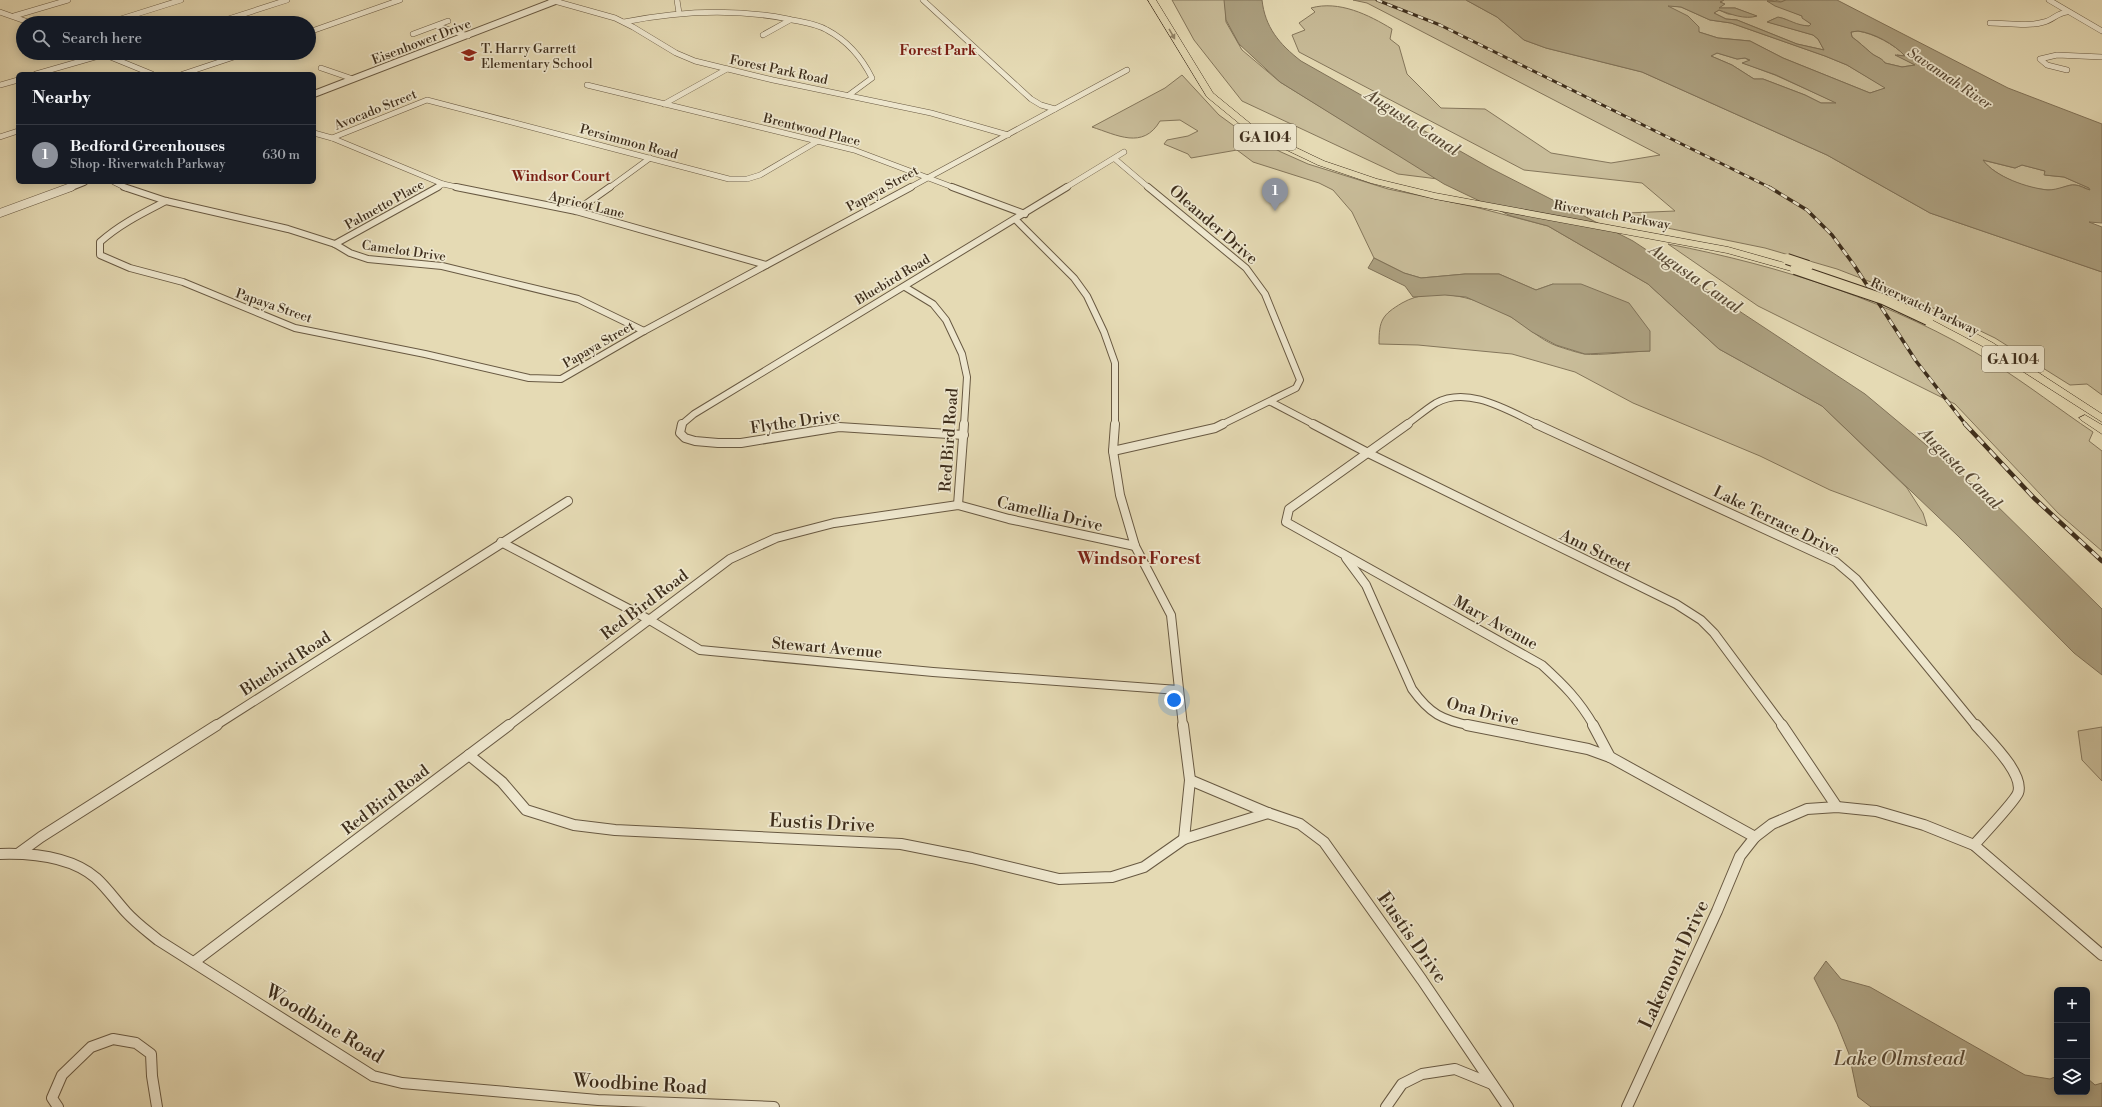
<!DOCTYPE html>
<html lang="en">
<head>
<meta charset="utf-8">
<style>
  :root { --surface:#171b24; --page:#20242c; --text:#f1f3f6; --muted:#9ea1a6; --line:#363941; --accent:#8c9099 }
  body { margin:0; font-family:"Libre Bodoni",serif; background:var(--page); color:var(--text) }
  .controls { position:absolute; right:12px; bottom:12px; display:grid; overflow:hidden; border-radius:6px; box-shadow:0 2px 10px #0003 }
  .controls button { width:36px; height:36px; display:grid; place-items:center; padding:0; border:0; border-bottom:1px solid var(--line); background:var(--surface); color:var(--text); font:20px sans-serif }
  .you { position:absolute; left:1174px; top:700px; width:14px; height:14px; margin:-10px; border:3px solid #fff; border-radius:50%; background:#1a73e8; box-shadow:0 0 0 6px #1a73e833 }
  .badge { display:grid; place-items:center; width:26px; height:26px; border-radius:50%; background:var(--accent); color:#fff; font-size:13px; font-weight:700 }
  .pin { position:absolute; translate:-50% -33px; filter:drop-shadow(0 1px 2px #0008) }
  .pin::after { content:''; position:absolute; top:21px; width:14px; height:12px; background:inherit; clip-path:polygon(0 0,100% 0,50% 100%) }
  .list { margin:0; padding:0; list-style:none }
  h2 { display:flex; justify-content:space-between; align-items:center; height:52px; margin:0; padding:0 16px; font-size:17px }
  h2 small { font-size:13px; font-weight:400; color:var(--muted) }
  .list li { display:grid; grid-template-columns:26px 1fr auto; gap:12px; align-items:center; box-sizing:border-box; height:60px; padding:0 16px; border-top:1px solid var(--line) }
  .list b { display:block; font-size:15px; white-space:nowrap }
  .list p { margin:0; font-size:13px; white-space:nowrap; color:var(--muted) }
  .list em { font-size:13px; font-style:normal; color:var(--muted) }
  .icon { flex:none; width:22px; height:22px; fill:none; stroke:currentColor; stroke-width:2; stroke-linecap:round; stroke-linejoin:round }
  .map { position:relative; flex:none; width:2102px; height:1107px; overflow:hidden }
  .search { position:absolute; background:var(--surface); box-shadow:0 2px 10px #0003; left:16px; top:16px; width:300px; height:44px; display:flex; align-items:center; gap:10px; box-sizing:border-box; padding:0 14px; border-radius:22px; color:var(--muted); font-size:15px }
  .panel { position:absolute; background:var(--surface); box-shadow:0 2px 10px #0003; left:16px; top:72px; width:300px; height:112px; border-radius:6px }
  .map>svg:first-child { display:block }
  .green { fill:#c9bd9a; stroke:#84765b }
  .water { fill:#aca080; stroke:#807258; fill-rule:evenodd }
  .lines { fill:none; stroke-linecap:round; stroke-linejoin:round }
  .minor-far3-casing { stroke:#685942; stroke-width:6 }
  .minor-far2-casing { stroke:#685942; stroke-width:8 }
  .minor-far1-casing { stroke:#685942; stroke-width:10 }
  .minor-casing { stroke:#685942; stroke-width:12 }
  .tertiary-far1-casing { stroke:#685942; stroke-width:8 }
  .tertiary-casing { stroke:#685942; stroke-width:9 }
  .primary-casing { stroke:#3e2e1c; stroke-width:1 }
  .minor-far3 { stroke:#eee7ce; stroke-width:5 }
  .minor-far2 { stroke:#eee7ce; stroke-width:6 }
  .minor-far1 { stroke:#eee7ce; stroke-width:8 }
  .minor { stroke:#eee7ce; stroke-width:10 }
  .tertiary-far1 { stroke:#eee7ce; stroke-width:6 }
  .tertiary { stroke:#eee7ce; stroke-width:8 }
  .primary { fill:#e5dab4; fill-rule:evenodd }
  .rail-far2-casing { stroke:#3e2e1c; stroke-width:3 }
  .rail-far1-casing { stroke:#3e2e1c; stroke-width:3.5 }
  .rail-casing { stroke:#3e2e1c; stroke-width:4.5 }
  .rail-far2 { stroke:#eee7ce; stroke-width:2; stroke-dasharray:5.5; stroke-linecap:butt }
  .rail-far1 { stroke:#eee7ce; stroke-width:2.5; stroke-dasharray:7; stroke-linecap:butt }
  .rail { stroke:#eee7ce; stroke-width:3; stroke-dasharray:9; stroke-linecap:butt }
  .primary-bridge-casing { stroke:#3e2e1c; stroke-width:12; stroke-linecap:butt }
  .primary-bridge { stroke:#e5dab4; stroke-width:10 }
  .oneway { fill:#928468 }
  .labels { text-anchor:middle; stroke-width:3.5; stroke-linejoin:round; paint-order:stroke }
  .far-street-label { font-size:13px; fill:#3e2e1c; stroke:#eee7ce }
  .far-poi-label { font-size:13px; fill:#3e2e1c; stroke:#eee7ce; text-anchor:start }
  .far-neighbourhood-label { font-size:14px; font-weight:bold; fill:#7a1f14; stroke:#eee7ce }
  .far-water-label { font-size:14px; font-style:italic; fill:#5a4a35; stroke:#eee7ce }
  .shield { fill:#eee7ce; stroke:#736651; stroke-width:1 }
  .shield-label { font-size:15px; font-weight:bold; fill:#3e2e1c }
  .street-label { font-size:16px; fill:#3e2e1c; stroke:#eee7ce }
  .water-label { font-size:17px; font-style:italic; fill:#5a4a35; stroke:#eee7ce }
  .neighbourhood-label { font-size:17px; font-weight:bold; fill:#7a1f14; stroke:#eee7ce }
  .near-street-label { font-size:19px; fill:#3e2e1c; stroke:#eee7ce }
  .near-water-label { font-size:20px; font-style:italic; fill:#5a4a35; stroke:#eee7ce }
</style>
</head>
<body>
<div class="map">
<svg width="2102" height="1107" viewBox="0 0 2102 1107">
  <rect width="100%" height="100%" fill="#e5dab4"/>
  <filter id="stains"><feTurbulence type="fractalNoise" baseFrequency=".005" numOctaves="4"/><feColorMatrix values="0 0 0 0 .2 0 0 0 0 .09 0 0 0 0 .02 0 0 0 .5 -.17"/></filter>
  <radialGradient id="worn" r=".72"><stop offset=".6" stop-color="#630" stop-opacity="0"/><stop offset="1" stop-color="#630" stop-opacity=".3"/></radialGradient>
  <g class="green">
    <polygon points="1172,0 1225,0 1226,22 1242,50 1280,82 1438,179 1398,174 1242,101 1194,40"/>
    <path d="M 1353,0 L 1466,0 L 1497,17 L 1524,40 L 1546,48 L 1642,72 L 1827,155 L 1930,213 L 2102,272 L 2102,395 L 2087,384 L 2070,385 L 1995,338 L 1910,297 L 1837,269 L 1765,248 L 1633,221 L 1627,213 L 1675,211 L 1642,183 L 1524,170 L 1299,52 L 1292,35 L 1305,30 L 1299,23 L 1315,12 L 1311,8 C 1339,0 1369,15 1392,29 L 1390,39 L 1399,46 L 1407,74 L 1441,108 L 1485,109 L 1551,153 L 1611,163 L 1660,155 L 1367,3 Z"/>
    <path d="M 1724,0 L 1786,0 L 1781,2 L 1775,0 L 1767,1 L 1802,16 L 1803,18 L 1811,24 L 1809,26 C 1805,26 1799,26 1796,25 C 1784,19 1781,14 1768,22 L 1813,35 L 1818,39 L 1824,50 L 1797,44 L 1737,20 L 1726,19 L 1714,13 L 1719,10 L 1728,14 L 1756,16 L 1735,8 L 1718,8 L 1724,4 L 1720,2 Z"/>
    <polygon points="1666,5 1681,7 1710,20 1731,23 1825,56 1847,65 1886,88 1870,93 1783,58 1750,41 1718,38 1699,32"/>
    <path d="M 1858,31 C 1875,34 1893,44 1906,56 L 1897,55 L 1915,65 L 1902,67 L 1885,63 C 1881,57 1875,57 1870,52 C 1864,47 1859,42 1852,37 L 1851,32 Z"/>
    <polygon points="1717,53 1737,59 1745,58 1750,61 1743,63 1775,75 1837,103 1821,103 1805,95 1763,79 1754,79 1732,65 1711,56"/>
    <path d="M 1182,75 L 1219,115 L 1241,131 L 1281,152 L 1308,164 L 1388,189 L 1475,207 L 1548,226 L 1648,284 L 1719,349 L 1822,406 L 1907,488 L 1923,513 L 1927,526 L 1830,490 L 1760,456 L 1633,403 L 1575,372 L 1512,354 L 1418,345 L 1379,344 C 1379,320 1382,315 1402,303 C 1435,284 1481,299 1511,317 C 1527,326 1540,340 1557,346 C 1566,349 1575,352 1584,354 C 1599,356 1633,351 1650,351 L 1553,284 L 1536,290 L 1499,274 L 1465,274 L 1421,278 L 1404,273 L 1374,258 L 1352,212 L 1333,190 L 1319,183 L 1253,162 L 1237,150 L 1191,158 L 1188,154 L 1164,144 L 1167,140 L 1188,136 L 1198,131 L 1180,120 L 1160,121 C 1143,150 1117,135 1092,127 L 1165,88 Z"/>
    <path d="M 1982,160 L 2015,168 L 2022,165 L 2045,171 L 2045,175 L 2064,177 L 2089,188 L 2090,190 C 2085,188 2080,185 2075,185 C 2069,184 2061,189 2055,190 C 2030,191 1998,178 1982,160 Z"/>
    <path d="M 1668,244 C 1782,266 1894,302 1993,363 C 2027,384 2060,410 2093,432 L 2089,441 L 2102,451 L 2102,551 L 2058,513 L 1955,404 L 1758,306 Z"/>
    <polygon points="2102,727 2102,781 2082,760 2078,731"/>
  </g>
  <g class="water">
    <path d="M 1224,0 L 1262,0 C 1265,27 1279,44 1301,61 L 1490,168 L 1633,241 L 1865,394 L 1986,495 L 2102,609 L 2102,675 L 2074,653 L 1958,536 L 1822,406 L 1719,349 L 1648,284 L 1548,226 L 1511,216 L 1444,184 L 1280,82 L 1239,44 L 1226,20 Z"/>
    <path d="M 1466,0 L 1724,0 L 1720,2 L 1725,4 L 1719,8 L 1735,8 L 1757,16 C 1745,20 1730,14 1719,10 L 1714,13 L 1726,19 L 1737,20 L 1797,44 L 1824,50 L 1818,39 L 1813,35 L 1767,22 L 1778,17 C 1791,20 1795,25 1809,26 L 1811,24 L 1802,18 L 1802,16 L 1775,6 L 1767,1 L 1781,2 L 1786,0 L 1837,0 L 2008,88 L 2102,124 L 2102,223 L 2089,222 L 2102,227 L 2102,272 L 1930,213 L 1827,155 L 1642,72 L 1546,48 L 1524,40 L 1497,17 ZM 1668,6 L 1681,7 L 1710,20 L 1731,23 L 1825,56 L 1847,65 L 1885,88 L 1870,93 L 1783,58 L 1750,41 L 1718,38 L 1699,32 L 1699,27 L 1688,16 ZM 1858,31 C 1874,33 1894,44 1905,56 L 1895,55 L 1915,65 L 1902,67 L 1885,63 C 1881,57 1875,57 1870,52 C 1864,47 1859,42 1852,37 L 1851,32 ZM 1717,53 L 1737,59 L 1745,58 L 1750,60 L 1742,63 L 1776,75 L 1836,103 L 1821,103 L 1805,95 L 1763,79 L 1754,79 L 1732,65 L 1711,56 ZM 1983,160 L 2015,168 L 2022,165 L 2045,171 L 2044,175 L 2064,177 L 2089,188 L 2090,190 C 2085,189 2080,185 2075,185 C 2069,184 2058,190 2048,190 C 2028,188 1995,177 1983,160 Z"/>
    <polygon points="1374,258 1404,273 1421,278 1465,274 1499,274 1536,290 1553,284 1581,284 1629,303 1650,331 1650,351 1585,354 1556,345 1532,332 1511,317 1466,297 1445,295 1413,297 1405,286 1368,268"/>
    <polygon points="1826,961 1841,979 1870,987 2025,1075 2050,1079 2057,1076 2057,1092 2087,1092 2087,1078 2095,1085 2102,1083 2102,1107 1871,1107 1858,1097 1849,1054 1837,1024 1814,978"/>
  </g>
  <g class="lines">
    <g class="minor-far3-casing">
      <g id="minor-far3">
        <polyline points="551,0 615,18 633,27 676,53 695,61 773,80 931,113 1008,135"/>
        <polyline points="677,0 679,13"/>
        <polyline points="923,0 1031,99 1041,105 1055,109"/>
        <polyline points="2049,0 2102,31"/>
        <polyline points="0,12 31,23"/>
        <polyline points="14,16 68,0"/>
        <path d="M 624,22 C 679,11 733,8 788,19 C 801,22 815,23 827,30 C 846,40 862,58 872,78 L 849,95"/>
        <polyline points="108,23 181,0"/>
        <polyline points="216,23 287,0"/>
        <path d="M 1990,23 C 2008,23 2027,27 2044,22 C 2053,20 2057,13 2067,12"/>
        <polyline points="438,26 468,36"/>
        <polyline points="309,32 400,0"/>
        <polyline points="413,34 448,21"/>
        <polyline points="763,35 790,20"/>
        <polyline points="103,54 152,74"/>
        <polyline points="321,68 353,79"/>
        <polyline points="2067,70 2047,65 2040,59 2057,55 2102,57"/>
        <polyline points="36,74 109,53"/>
        <polyline points="183,74 246,53"/>
        <polyline points="0,85 18,80"/>
        <polyline points="587,85 854,150 955,188"/>
        <polyline points="664,104 727,69"/>
        <polyline points="314,133 332,138 443,184 461,188"/>
        <polyline points="0,137 18,131"/>
        <polyline points="332,138 427,100 729,179 747,179 760,175 818,141"/>
        <polyline points="1115,159 1149,188"/>
        <polyline points="114,182 126,188"/>
        <polyline points="436,188 443,184"/>
        <polyline points="609,188 650,158"/>
        <polyline points="909,188 1127,70"/>
        <polyline points="1065,188 1124,152"/>
      </g>
    </g>
    <g class="minor-far2-casing">
      <g id="minor-far2">
        <polyline points="124,187 166,201 288,229 335,244 350,253 368,259 442,266 578,299 644,331"/>
        <polyline points="456,187 576,211 766,265"/>
        <polyline points="952,187 1025,214"/>
        <polyline points="1148,187 1246,268 1265,294 1300,380 1296,388 1221,425"/>
        <path d="M 166,201 C 143,213 120,224 100,242 L 100,255 L 130,268 L 183,282 L 295,328 L 425,354 L 529,378 L 561,379 L 644,331 L 911,187"/>
        <polyline points="576,211 610,187"/>
        <polyline points="1016,220 1074,278 1087,296 1104,332 1115,363 1115,425"/>
        <polyline points="335,244 438,187"/>
        <polyline points="905,287 933,304 946,320 962,354 967,377 964,425"/>
        <polyline points="1271,402 1315,425"/>
        <polyline points="681,425 694,414 1067,187"/>
        <path d="M 1406,425 C 1416,418 1426,409 1436,403 C 1469,385 1510,412 1539,425"/>
      </g>
    </g>
    <g class="minor-far1-casing">
      <g id="minor-far1">
        <polyline points="682,424 680,433 685,438 695,441 718,443 741,443 839,427 964,435"/>
        <polyline points="1115,424 1113,451 1120,495 1135,546 1171,615 1183,726"/>
        <polyline points="1313,424 1368,453 1676,604 1701,620 1714,633 1783,726"/>
        <path d="M 1408,424 L 1289,509 L 1286,522 L 1542,665 C 1564,685 1579,700 1594,726"/>
        <polyline points="1536,424 1836,562 1856,579 1976,726"/>
        <polyline points="1113,451 1215,428 1223,424"/>
        <polyline points="958,505 964,424"/>
        <polyline points="501,542 648,619 700,650 933,672 1178,690"/>
        <path d="M 1346,558 L 1366,585 L 1412,689 C 1430,714 1442,720 1472,726"/>
        <polyline points="215,726 568,501"/>
        <polyline points="508,726 730,559 776,538 834,523 958,505 1009,519 1135,546"/>
      </g>
    </g>
    <g class="minor-casing">
      <g id="minor">
        <polyline points="1183,725 1190,780 1184,839"/>
        <polyline points="1467,725 1588,749 1610,757"/>
        <polyline points="1593,725 1610,757 1755,837"/>
        <polyline points="1782,725 1837,807"/>
        <polyline points="469,755 502,782 526,810 574,825 615,830 901,844 972,858 1059,879 1112,877 1144,867 1184,839 1268,813"/>
        <polyline points="1190,780 1268,813 1300,824 1324,842 1422,980 1508,1107"/>
        <path d="M 1974,845 C 1982,836 2015,801 2018,793 C 2025,774 1988,739 1976,725"/>
        <polyline points="19,853 41,837 217,725"/>
        <path d="M 0,854 C 32,853 70,856 96,878 C 107,888 116,901 126,912 C 136,923 147,931 158,940 L 373,1076 L 402,1083 L 598,1100 L 774,1107"/>
        <polyline points="194,962 509,725"/>
        <polyline points="58,1107 52,1098 62,1075 91,1047 113,1039 136,1043 151,1054 152,1076 157,1107"/>
        <polyline points="1386,1107 1402,1084 1422,1074 1455,1069 1492,1084"/>
        <polyline points="1627,1107 1717,911 1740,856 1755,837 1772,824 1807,809 1837,807 1876,811 1924,825 1974,845 2102,955"/>
      </g>
    </g>
    <g class="tertiary-far1-casing">
      <g id="tertiary-far1">
        <polyline points="314,94 558,0"/>
        <polyline points="69,188 84,182"/>
      </g>
    </g>
    <g class="tertiary-casing">
      <polyline id="tertiary" points="0,213 71,187"/>
    </g>
    <g class="primary-casing">
      <g id="primary">
        <polygon points="1148,0 1156,0 1213,93 1257,129 1324,161 1377,179 1435,193 1728,247 1799,267 1800,269 1795,272 1727,253 1435,199 1371,183 1318,165 1251,133 1207,97"/>
        <polygon points="1918,305 1946,317 1993,343 2102,414 2102,422 1986,348 1914,310 1913,308 1914,306"/>
        <polygon points="2085,415 2102,425 2102,434 2081,420 2079,418"/>
      </g>
    </g>
    <use href="#minor-far3" class="minor-far3"/>
    <use href="#minor-far2" class="minor-far2"/>
    <use href="#minor-far1" class="minor-far1"/>
    <use href="#minor" class="minor"/>
    <use href="#tertiary-far1" class="tertiary-far1"/>
    <use href="#tertiary" class="tertiary"/>
    <use href="#primary" class="primary"/>
    <g class="rail-far2-casing">
      <polyline id="rail-far2" points="1377,0 1440,25 1771,188"/>
    </g>
    <g class="rail-far1-casing">
      <polyline id="rail-far1" points="1769,187 1807,210 1832,235 1854,265 1916,361 1966,425"/>
    </g>
    <g class="rail-casing">
      <polyline id="rail" points="1965,424 2034,498 2102,561"/>
    </g>
    <use href="#rail-far2" class="rail-far2"/>
    <use href="#rail-far1" class="rail-far1"/>
    <use href="#rail" class="rail"/>
    <g class="primary-bridge-casing">
      <g id="primary-bridge">
        <polyline points="1787,259 1808,266"/>
        <polyline points="1795,269 1883,299 1928,320"/>
      </g>
    </g>
    <use href="#primary-bridge" class="primary-bridge"/>
  </g>
  <defs><path id="oneway-solid" d="M-6-.8H1V-3.2L6.5 0L1 3.2V.8H-6Z"/></defs>
  <use class="oneway" href="#oneway-solid" transform="translate(1172 34) rotate(60)"/>
  <defs>
    <g id="school-bare" transform="scale(1.2)"><path d="M0-5L7-2L0 1L-7-2ZM-4 1L0 2.5L4 1V4Q0 6-4 4Z" fill="#8f2418" stroke="#eee7ce" stroke-width="2.5" paint-order="stroke"/></g>
  </defs>
  <g fill-rule="evenodd">
    <use href="#school-bare" x="469" y="55"/>
  </g>
  <g class="labels">
    <g class="far-street-label">
      <text transform="translate(421 41) rotate(-21)" y="5">Eisenhower Drive</text>
      <text transform="translate(779 69) rotate(12)" y="5">Forest Park Road</text>
      <text transform="translate(375 109) rotate(-22)" y="5">Avocado Street</text>
      <text transform="translate(812 129) rotate(14)" y="5">Brentwood Place</text>
      <text transform="translate(629 141) rotate(15)" y="5">Persimmon Road</text>
      <text transform="translate(882 188) rotate(-29)" y="5">Papaya Street</text>
      <text transform="translate(384 204) rotate(-29)" y="5">Palmetto Place</text>
      <text transform="translate(587 204) rotate(14)" y="5">Apricot Lane</text>
      <text transform="translate(1612 214) rotate(10)" y="5">Riverwatch Parkway</text>
      <text transform="translate(404 250) rotate(8)" y="5">Camelot Drive</text>
      <text transform="translate(892 279) rotate(-31)" y="5">Bluebird Road</text>
      <text transform="translate(274 305) rotate(19)" y="5">Papaya Street</text>
      <text transform="translate(1925 306) rotate(25)" y="5">Riverwatch Parkway</text>
      <text transform="translate(598 344) rotate(-30)" y="5">Papaya Street</text>
    </g>
    <g class="far-poi-label">
      <text x="481" y="53">T. Harry Garrett<tspan x="481" dy="15">Elementary School</tspan></text>
    </g>
    <g class="far-neighbourhood-label">
      <text x="938" y="55">Forest Park</text>
      <text x="561" y="181">Windsor Court</text>
    </g>
    <g class="far-water-label">
      <text transform="translate(1950 78) rotate(34)" y="5">Savannah River</text>
    </g>
    <g class="shield">
      <rect x="1234" y="124" width="62" height="26" rx="3"/>
      <rect x="1982" y="346" width="62" height="26" rx="3"/>
    </g>
    <g class="shield-label">
      <text x="1265" y="142">GA 104</text>
      <text x="2013" y="364">GA 104</text>
    </g>
    <g class="street-label">
      <text transform="translate(1214 224) rotate(41)" y="6">Oleander Drive</text>
      <text transform="translate(795 421) rotate(-8)" y="6">Flythe Drive</text>
      <text transform="translate(948 440) rotate(-86)" y="6">Red Bird Road</text>
      <text transform="translate(1050 513) rotate(13)" y="6">Camellia Drive</text>
      <text transform="translate(1777 520) rotate(26)" y="6">Lake Terrace Drive</text>
      <text transform="translate(1596 550) rotate(26)" y="6">Ann Street</text>
      <text transform="translate(644 604) rotate(-37)" y="6">Red Bird Road</text>
      <text transform="translate(1496 622) rotate(29)" y="6">Mary Avenue</text>
      <text transform="translate(827 647) rotate(5)" y="6">Stewart Avenue</text>
      <text transform="translate(285 663) rotate(-33)" y="6">Bluebird Road</text>
      <text transform="translate(1483 711) rotate(14)" y="6">Ona Drive</text>
      <text transform="translate(385 799) rotate(-37)" y="6">Red Bird Road</text>
    </g>
    <g class="water-label">
      <text transform="translate(1413 122) rotate(33)" y="6">Augusta Canal</text>
      <text transform="translate(1696 278) rotate(35)" y="6">Augusta Canal</text>
      <text transform="translate(1961 468) rotate(45)" y="6">Augusta Canal</text>
    </g>
    <g class="neighbourhood-label">
      <text x="1139" y="564">Windsor Forest</text>
    </g>
    <g class="near-street-label">
      <text transform="translate(822 822) rotate(3)" y="7">Eustis Drive</text>
      <text transform="translate(1413 937) rotate(55)" y="7">Eustis Drive</text>
      <text transform="translate(1673 964) rotate(-65)" y="7">Lakemont Drive</text>
      <text transform="translate(325 1023) rotate(31)" y="7">Woodbine Road</text>
      <text transform="translate(640 1083) rotate(3)" y="7">Woodbine Road</text>
    </g>
    <g class="near-water-label">
      <text x="1899" y="1065">Lake Olmstead</text>
    </g>
  </g>
  <rect width="100%" height="100%" filter="url(#stains)"/>
  <rect width="100%" height="100%" fill="url(#worn)"/>
</svg>
<div class="controls">
<button>+</button>
<button>−</button>
<button><svg class="icon" aria-label="layers" viewBox="0 0 24 24"><path d="M12 4l9 5-9 5-9-5zM3 14l9 5 9-5"/></svg></button>
</div>
<div class="you"></div>
<div class="pin badge" style="left:1275px;top:211px">1</div>
<div class="search"><svg class="icon" aria-label="search" viewBox="0 0 24 24"><circle cx="10" cy="10" r="6"/><path d="M15 15l6 6"/></svg>Search here</div>
<section class="panel">
<h2>Nearby<small></small></h2>
<ul class="list">
<li><span class="badge">1</span><div><b>Bedford Greenhouses</b><p>Shop · Riverwatch Parkway</p></div><em>630 m</em></li>
</ul>
</section>
</div>
</body>
</html>
